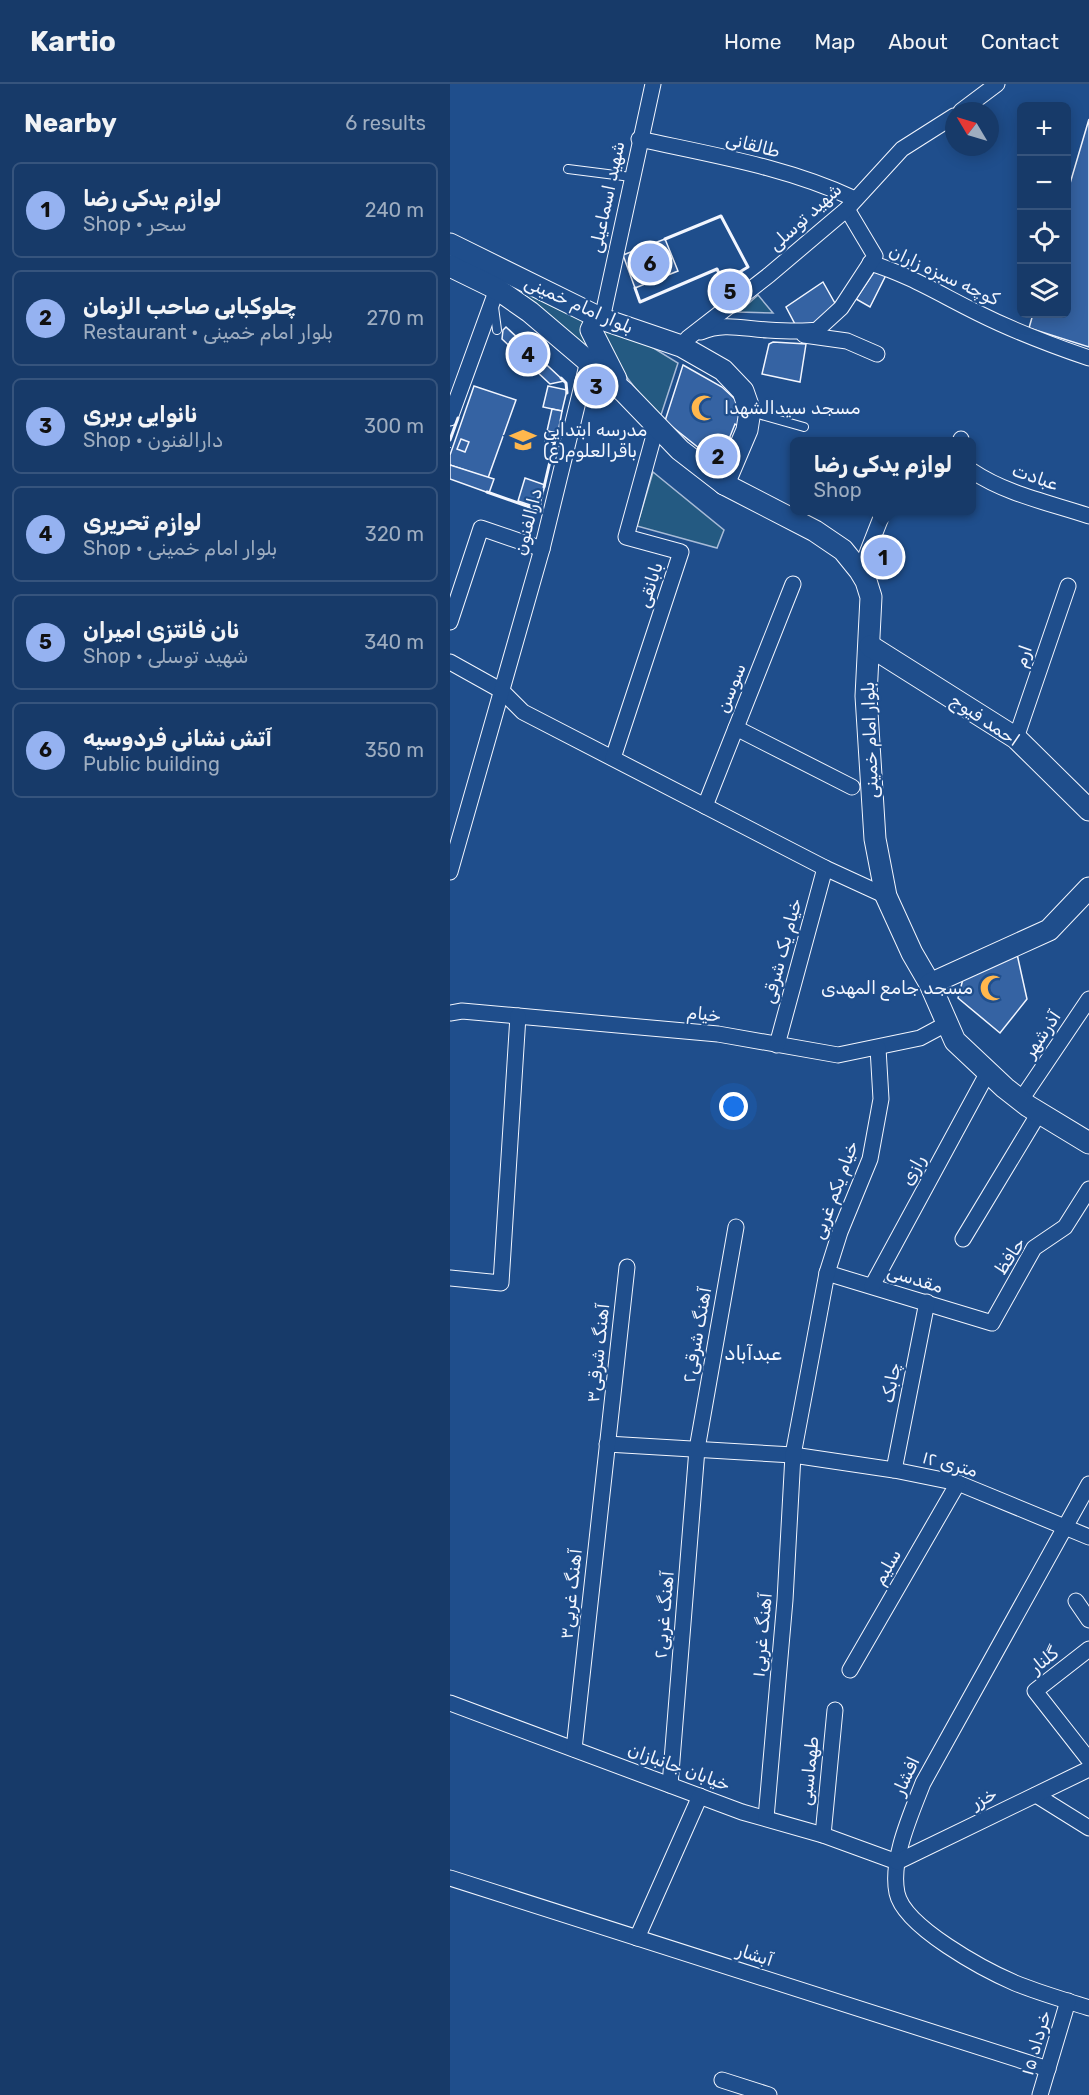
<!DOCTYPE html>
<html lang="en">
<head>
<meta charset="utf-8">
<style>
  :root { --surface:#173a69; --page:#244571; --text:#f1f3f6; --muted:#9eadc0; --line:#36547d; --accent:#95b2f1 }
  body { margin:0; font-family:Rubik,"Noto Naskh Arabic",sans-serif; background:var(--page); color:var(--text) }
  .controls { position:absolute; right:18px; top:18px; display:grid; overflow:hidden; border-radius:9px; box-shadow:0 3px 15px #0003 }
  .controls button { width:54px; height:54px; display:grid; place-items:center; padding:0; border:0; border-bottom:2px solid var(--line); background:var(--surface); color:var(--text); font:30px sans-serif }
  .compass { position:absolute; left:495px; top:18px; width:54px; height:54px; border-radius:50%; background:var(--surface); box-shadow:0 3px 15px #0003; rotate:308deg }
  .you { position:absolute; left:284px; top:1023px; width:21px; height:21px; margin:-15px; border:4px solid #fff; border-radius:50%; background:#1a73e8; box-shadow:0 0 0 9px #1a73e833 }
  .badge { display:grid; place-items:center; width:39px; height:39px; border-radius:50%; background:var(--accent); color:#111; font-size:20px; font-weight:700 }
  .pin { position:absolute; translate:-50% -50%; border:3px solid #fff; box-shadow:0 2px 6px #0006 }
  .popup { position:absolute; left:340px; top:353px; width:186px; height:78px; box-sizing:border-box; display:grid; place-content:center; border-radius:9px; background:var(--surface); filter:drop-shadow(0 2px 4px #0005); font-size:20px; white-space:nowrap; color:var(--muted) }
  .popup b { font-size:22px; color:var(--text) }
  .popup::after { content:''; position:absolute; left:50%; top:100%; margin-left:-12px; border:12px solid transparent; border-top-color:var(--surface) }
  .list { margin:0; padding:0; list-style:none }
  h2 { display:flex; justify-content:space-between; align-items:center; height:78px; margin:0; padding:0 24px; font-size:26px }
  h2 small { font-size:20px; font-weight:400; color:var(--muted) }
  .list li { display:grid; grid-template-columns:39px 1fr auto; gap:18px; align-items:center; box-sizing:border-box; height:96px; margin:0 12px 12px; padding:0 12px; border:2px solid var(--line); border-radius:9px }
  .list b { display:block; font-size:22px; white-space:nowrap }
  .list p { margin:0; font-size:20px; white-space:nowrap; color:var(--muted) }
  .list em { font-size:20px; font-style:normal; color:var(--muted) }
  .icon { flex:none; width:33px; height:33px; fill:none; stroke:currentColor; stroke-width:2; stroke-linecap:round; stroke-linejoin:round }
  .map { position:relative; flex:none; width:639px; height:2011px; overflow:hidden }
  header { display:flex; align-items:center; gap:36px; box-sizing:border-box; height:84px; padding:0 30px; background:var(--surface); border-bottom:2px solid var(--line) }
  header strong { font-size:28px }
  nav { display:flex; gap:33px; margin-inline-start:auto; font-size:21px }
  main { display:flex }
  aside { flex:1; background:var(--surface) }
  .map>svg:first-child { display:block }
  .green { fill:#245a82; stroke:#a8bbd7; stroke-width:1.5 }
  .building { fill:#3563a3; stroke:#f2f6ff; stroke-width:1.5 }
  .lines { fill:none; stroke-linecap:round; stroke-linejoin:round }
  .lane-casing { stroke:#f2f6ff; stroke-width:10 }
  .street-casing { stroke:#f2f6ff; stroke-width:17 }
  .secondary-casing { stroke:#f2f6ff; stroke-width:23 }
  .lane { stroke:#1f4e8c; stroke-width:8 }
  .street { stroke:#1f4e8c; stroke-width:15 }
  .secondary { stroke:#1f4e8c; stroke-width:21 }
  .fence { stroke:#f2f6ff; stroke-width:1.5; stroke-dasharray:8 3; stroke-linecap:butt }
  .wall { stroke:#f2f6ff; stroke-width:3 }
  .labels { text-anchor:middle; stroke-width:4.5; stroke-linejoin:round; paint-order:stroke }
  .street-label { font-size:18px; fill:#f2f6ff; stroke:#1f4e8c }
  .poi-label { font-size:18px; fill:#f2f6ff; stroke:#1f4e8c; text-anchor:start }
  .neighbourhood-label { font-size:20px; fill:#f2f6ff; stroke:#1f4e8c }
</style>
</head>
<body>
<header>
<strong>Kartio</strong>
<nav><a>Home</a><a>Map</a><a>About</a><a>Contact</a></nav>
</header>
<main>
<aside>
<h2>Nearby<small>6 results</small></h2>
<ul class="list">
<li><span class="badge">1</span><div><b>لوازم یدکی رضا</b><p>Shop · سحر</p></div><em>240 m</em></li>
<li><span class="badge">2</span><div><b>چلوکبابی صاحب الزمان</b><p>Restaurant · بلوار امام خمینی</p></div><em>270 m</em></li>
<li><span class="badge">3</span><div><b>نانوایی بربری</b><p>Shop · دارالفنون</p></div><em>300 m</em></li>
<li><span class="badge">4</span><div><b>لوازم تحریری</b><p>Shop · بلوار امام خمینی</p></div><em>320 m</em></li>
<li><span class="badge">5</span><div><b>نان فانتزی امیران</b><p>Shop · شهید توسلی</p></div><em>340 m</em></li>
<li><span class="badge">6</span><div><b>آتش نشانی فردوسیه</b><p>Public building</p></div><em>350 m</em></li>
</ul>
</aside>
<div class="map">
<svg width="639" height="2011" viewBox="0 0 639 2011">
  <rect width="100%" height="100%" fill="#1f4e8c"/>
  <g class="green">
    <polygon points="49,193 138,237 149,275 89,223"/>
    <polygon points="308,211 323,229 289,228"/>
    <path d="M 152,243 L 197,260 L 228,279 L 210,334 C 186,306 164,280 149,246 Z"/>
    <polygon points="203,388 274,446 267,464 187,442"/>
  </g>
  <g class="building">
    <polygon points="639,35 639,263 579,244 583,230 616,230 616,113"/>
    <polygon points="215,155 228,187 185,204 173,171"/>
    <polygon points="428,182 438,187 420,223 406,215"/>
    <polygon points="373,198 386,221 365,241 346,242 336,223"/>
    <polygon points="56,243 114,297 100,300 52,255 53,246"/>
    <polygon points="323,258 356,260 350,298 312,290 319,260"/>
    <polygon points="233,281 272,303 287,317 291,330 290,343 285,340 269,380 215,337"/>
    <polygon points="24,302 66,316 38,394 0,381 0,371"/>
    <polygon points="98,302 117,306 112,327 93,323"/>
    <polygon points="102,325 112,327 108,349 97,347"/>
    <polygon points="97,347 108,350 105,359 95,357"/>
    <polygon points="11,355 19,358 15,368 7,365"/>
    <polygon points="0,381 44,395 39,409 0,395"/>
    <polygon points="75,394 95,401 89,424 68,417"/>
    <polygon points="567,870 577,915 550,949 508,914 513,895"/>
  </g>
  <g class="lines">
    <g class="lane-casing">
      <g id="lane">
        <polyline points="118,85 181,93"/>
        <polyline points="44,223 47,246"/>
        <polyline points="301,328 354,343"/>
      </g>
    </g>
    <g class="street-casing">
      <g id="street">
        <polyline points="511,27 547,0"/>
        <path d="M 189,55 C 262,71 337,83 405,115"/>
        <path d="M 420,179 C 458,190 493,212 528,229 C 564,247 601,261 639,274"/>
        <polyline points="152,235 203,0"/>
        <path d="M 251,248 C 273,238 295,245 318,246 C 334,247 351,248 367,246 L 391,224 L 425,172 L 397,125"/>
        <polyline points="354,251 397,257 427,270"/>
        <polyline points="231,262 238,254 319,191 397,125 452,65 504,32"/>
        <polyline points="0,334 47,205"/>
        <polyline points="511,355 511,358"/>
        <path d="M 522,387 C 556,410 600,419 639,432"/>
        <polyline points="410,487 434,426"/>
        <polyline points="0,538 31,444 92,465"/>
        <polyline points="0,578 52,607 73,628 375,784 436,812"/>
        <polyline points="286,644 402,703"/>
        <polyline points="566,654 618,502"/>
        <polyline points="163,674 231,468 176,453 206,344"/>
        <polyline points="255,722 343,500"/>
        <polyline points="0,788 92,465 138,277"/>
        <polyline points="0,929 12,927 268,950 388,971 470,954 498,939"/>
        <polyline points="327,961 375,784"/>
        <polyline points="577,1007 639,915"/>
        <polyline points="513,1155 589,1029"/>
        <polyline points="377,1189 542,1239 584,1164 615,1143 639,1105"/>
        <polyline points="0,1194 51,1199 68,932"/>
        <polyline points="422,1202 538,988"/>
        <polyline points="157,1360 343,1371 444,1386 508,1399 639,1453"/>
        <polyline points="444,1386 477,1218"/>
        <path d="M 639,1400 L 473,1699 C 461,1730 440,1776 447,1809 C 454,1843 535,1886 565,1899 C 589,1909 615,1916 639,1924"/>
        <polyline points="626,1517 639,1536"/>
        <polyline points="639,1565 585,1607 639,1676"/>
        <polyline points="400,1586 508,1399"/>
        <polyline points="0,1619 292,1728 373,1751 447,1778"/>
        <polyline points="124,1665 177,1183"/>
        <polyline points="220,1701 247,1365 286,1143"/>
        <polyline points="586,1711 639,1744"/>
        <polyline points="316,1734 335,1516 343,1371 377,1189 390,1148 420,1075 431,1015 428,964"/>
        <polyline points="373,1751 385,1626"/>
        <polyline points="447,1778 639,1685"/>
        <polyline points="0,1794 598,1985"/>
        <polyline points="187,1854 250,1712"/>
        <polyline points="272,1996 319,2011"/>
        <polyline points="590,2011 618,1917"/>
      </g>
    </g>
    <g class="secondary-casing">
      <g id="secondary">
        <polyline points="0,160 152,235 231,262 273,286 293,307 300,327 297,346 274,400"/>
        <polyline points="0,182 47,205 80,228 174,308 230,366 274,400 365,447 393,466 410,487 416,497 421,513 416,612 425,755 436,812 462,869 480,900 505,957 555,1004 578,1022 639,1059"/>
        <polyline points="152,235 145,238 141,246 166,295"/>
        <polyline points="420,562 566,654 639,726"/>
        <polyline points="480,900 599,846 639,804"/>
      </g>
    </g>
    <use href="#lane" class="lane"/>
    <use href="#street" class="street"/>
    <use href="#secondary" class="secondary"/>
    <polyline class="fence" points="0,364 0,363"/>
    <g class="wall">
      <polyline points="185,204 190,218 267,185 273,198 298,183 271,132 215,155"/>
      <polyline points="111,294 116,299 117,309"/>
      <polyline points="0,356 8,334"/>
      <polyline points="94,403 105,356"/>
      <polyline points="37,408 88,426 90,420"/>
    </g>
  </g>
  <defs>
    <g id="mosque-bare" transform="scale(2.07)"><path d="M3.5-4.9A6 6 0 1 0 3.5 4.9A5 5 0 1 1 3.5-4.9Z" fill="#ffb74d" stroke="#1f4e8c" stroke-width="2.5" paint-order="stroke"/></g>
    <g id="school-bare" transform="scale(2.07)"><path d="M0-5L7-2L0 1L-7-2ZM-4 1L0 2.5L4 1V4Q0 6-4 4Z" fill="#ffb74d" stroke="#1f4e8c" stroke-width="2.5" paint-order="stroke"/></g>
  </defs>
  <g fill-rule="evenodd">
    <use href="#mosque-bare" x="254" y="324"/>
    <use href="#school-bare" x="73" y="356"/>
    <use href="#mosque-bare" x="543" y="904"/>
  </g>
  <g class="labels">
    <g class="street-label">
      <text transform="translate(303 61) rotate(14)" y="6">طالقانی</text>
      <text transform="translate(157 113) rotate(-78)" y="6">شهید اسماعیلی</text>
      <text transform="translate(355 133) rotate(-42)" y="6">شهید توسلی</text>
      <text transform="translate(494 191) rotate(25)" y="6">کوچه سبزه زاران</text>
      <text transform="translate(129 221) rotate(24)" y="6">بلوار امام خمینی</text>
      <text transform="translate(585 393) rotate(19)" y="6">عبادت</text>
      <text transform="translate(78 438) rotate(-76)" y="6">دارالفنون</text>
      <text transform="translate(200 501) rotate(-72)" y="6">بابانقی</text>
      <text transform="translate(573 572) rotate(-71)" y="6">ارم</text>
      <text transform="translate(281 604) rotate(-68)" y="6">سوسن</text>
      <text transform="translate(535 636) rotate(34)" y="6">احمد فیوج</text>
      <text transform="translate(420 656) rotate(-92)" y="6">بلوار امام خمینی</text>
      <text transform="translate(332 867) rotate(-75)" y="6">خیام یک شرقی</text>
      <text transform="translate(254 930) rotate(6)" y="6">خیام</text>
      <text transform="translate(592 950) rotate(-56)" y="6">آذرشهر</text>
      <text transform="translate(463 1086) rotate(-61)" y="6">رازی</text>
      <text transform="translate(385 1106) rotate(-70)" y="6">خیام یکم غربی</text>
      <text transform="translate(560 1172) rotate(-57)" y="6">حافظ</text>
      <text transform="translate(465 1195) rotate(17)" y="6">مقدسی</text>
      <text transform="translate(247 1251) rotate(-80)" y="6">آهنگ شرقی۲</text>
      <text transform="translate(148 1269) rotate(-84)" y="6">آهنگ شرقی۳</text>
      <text transform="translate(441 1299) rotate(-79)" y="6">چابک</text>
      <text transform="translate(500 1380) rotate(15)" y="6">۱۲ متری</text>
      <text transform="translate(437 1483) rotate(-60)" y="6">سلیم</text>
      <text transform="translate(121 1510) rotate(-84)" y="6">آهنگ غربی۳</text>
      <text transform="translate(214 1531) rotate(-85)" y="6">آهنگ غربی۲</text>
      <text transform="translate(312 1551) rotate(-85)" y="6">آهنگ غربی۱</text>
      <text transform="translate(594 1576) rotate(-38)" y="6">گلنار</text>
      <text transform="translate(229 1683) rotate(20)" y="6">خیابان جانبازان</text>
      <text transform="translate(359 1687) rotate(-84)" y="6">طهماسبی</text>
      <text transform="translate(456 1692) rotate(-65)" y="6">افشار</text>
      <text transform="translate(534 1714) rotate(-26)" y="6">خزر</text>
      <text transform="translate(305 1871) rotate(18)" y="6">آبشار</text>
      <text transform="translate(586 1959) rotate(-74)" y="6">۱۵ خرداد</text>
    </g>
    <g class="poi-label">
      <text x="274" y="330">مسجد سیدالشهدا</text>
      <text x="93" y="352">مدرسه ابتدایی<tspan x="93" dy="21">باقرالعلوم(ع)</tspan></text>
      <text x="523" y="910" text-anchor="end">مسجد جامع المهدی</text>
    </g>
    <g class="neighbourhood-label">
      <text x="303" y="1276">عبدآباد</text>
    </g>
  </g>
</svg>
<div class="controls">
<button>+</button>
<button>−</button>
<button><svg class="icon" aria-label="locate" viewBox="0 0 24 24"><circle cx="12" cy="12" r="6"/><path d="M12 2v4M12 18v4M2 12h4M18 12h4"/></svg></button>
<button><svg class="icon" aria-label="layers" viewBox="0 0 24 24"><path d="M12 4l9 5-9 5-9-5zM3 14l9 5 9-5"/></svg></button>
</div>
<svg class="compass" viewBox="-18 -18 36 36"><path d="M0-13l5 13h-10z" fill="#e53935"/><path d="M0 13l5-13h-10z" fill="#9eadc0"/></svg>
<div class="you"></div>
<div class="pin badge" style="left:433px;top:473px">1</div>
<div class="popup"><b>لوازم یدکی رضا</b>Shop</div>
<div class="pin badge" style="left:268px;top:372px">2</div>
<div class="pin badge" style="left:146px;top:302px">3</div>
<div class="pin badge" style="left:78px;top:270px">4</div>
<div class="pin badge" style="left:280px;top:207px">5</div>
<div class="pin badge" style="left:200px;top:179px">6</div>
</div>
</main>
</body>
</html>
